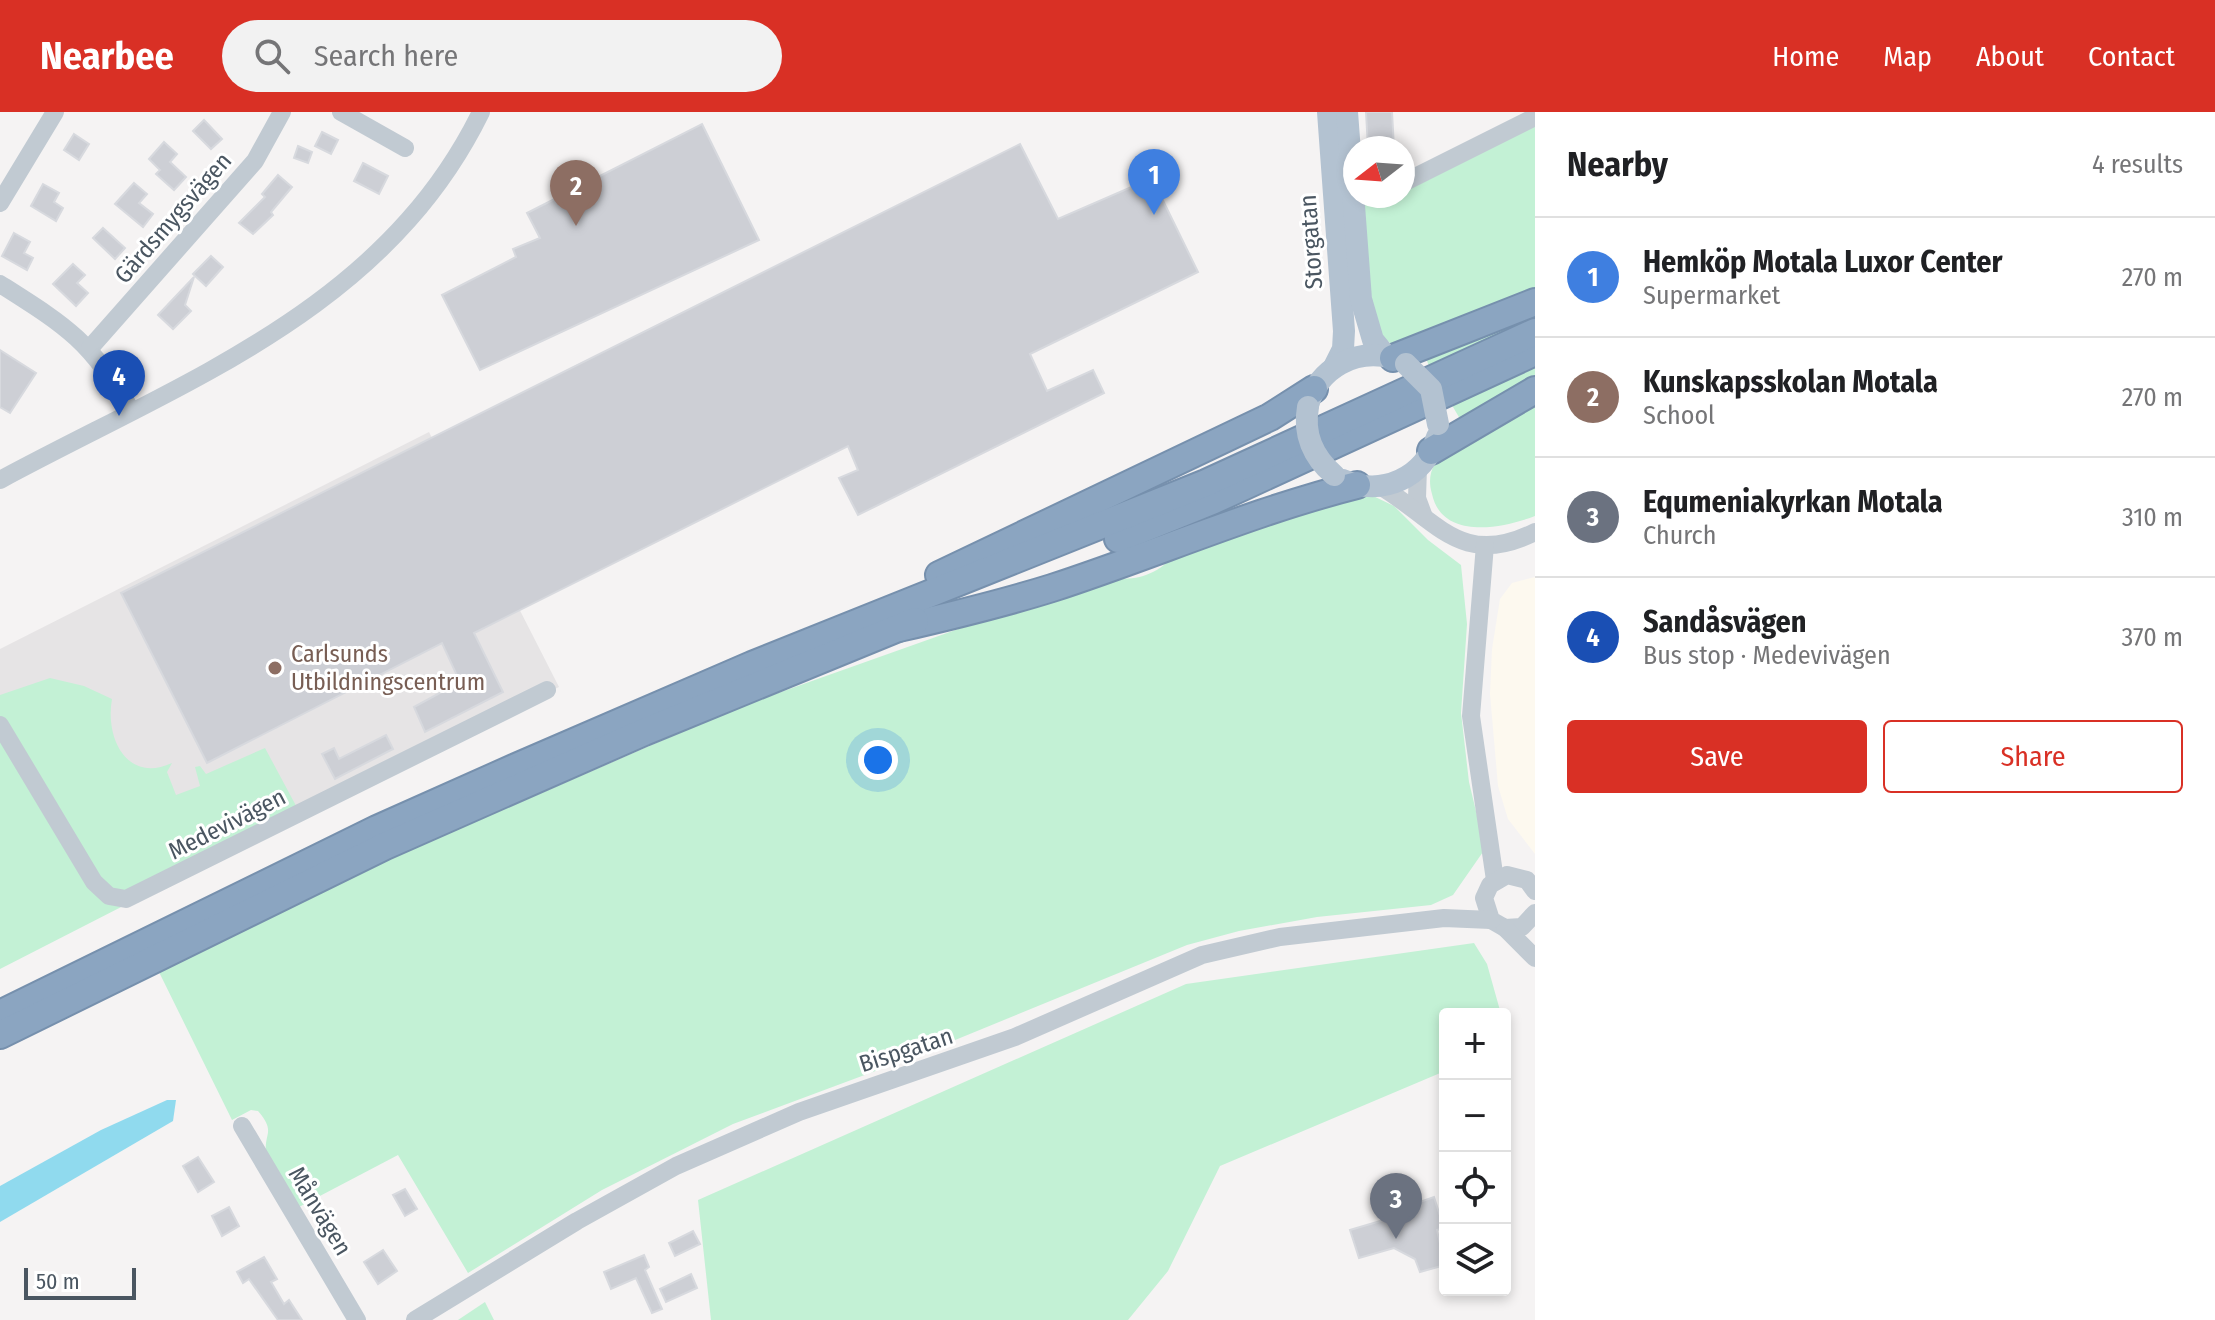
<!DOCTYPE html>
<html lang="en">
<head>
<meta charset="utf-8">
<style>
  :root { --surface:#fff; --page:#f2f2f2; --text:#202124; --muted:#757577; --line:#e0e0e0; --accent:#d93025 }
  body { margin:0; font-family:"Fira Sans Condensed",sans-serif; background:var(--page); color:var(--text) }
  .controls { position:absolute; right:24px; bottom:24px; display:grid; overflow:hidden; border-radius:8px; box-shadow:0 4px 12px #0003 }
  .controls button { width:72px; height:72px; display:grid; place-items:center; padding:0; border:0; border-bottom:2px solid var(--line); background:var(--surface); color:var(--text); font:40px sans-serif }
  .compass { position:absolute; left:1343px; top:24px; width:72px; height:72px; border-radius:50%; background:var(--surface); box-shadow:0 4px 12px #0003; rotate:253deg }
  .scale { position:absolute; left:24px; bottom:20px; width:112px; box-sizing:border-box; padding-left:8px; border:4px solid #4a5661; border-top:0; font-size:22px; line-height:28px; white-space:nowrap; color:#4a5661; -webkit-text-stroke:6px #fff; paint-order:stroke }
  .you { position:absolute; left:878px; top:648px; width:28px; height:28px; margin:-20px; border:6px solid #fff; border-radius:50%; background:#1a73e8; box-shadow:0 0 0 12px #1a73e833 }
  .badge { display:grid; place-items:center; width:52px; height:52px; border-radius:50%; background:var(--accent); color:#fff; font-size:26px; font-weight:700 }
  .pin { position:absolute; translate:-50% -66px; filter:drop-shadow(0 2px 4px #0008) }
  .pin::after { content:''; position:absolute; top:42px; width:28px; height:24px; background:inherit; clip-path:polygon(0 0,100% 0,50% 100%) }
  .list { margin:0; padding:0; list-style:none }
  h2 { display:flex; justify-content:space-between; align-items:center; height:104px; margin:0; padding:0 32px; font-size:34px }
  h2 small { font-size:26px; font-weight:400; color:var(--muted) }
  .list li { display:grid; grid-template-columns:52px 1fr auto; gap:24px; align-items:center; box-sizing:border-box; height:120px; padding:0 32px; border-top:2px solid var(--line) }
  .list b { display:block; font-size:30px; white-space:nowrap }
  .list p { margin:0; font-size:26px; white-space:nowrap; color:var(--muted) }
  .list em { font-size:26px; font-style:normal; color:var(--muted) }
  .actions { display:flex; gap:16px; padding:24px 32px }
  .actions a { flex:1; padding:18px 0; border:2px solid var(--accent); border-radius:8px; text-align:center; font-size:28px; color:var(--accent) }
  .actions .main { background:var(--accent); color:#fff }
  .icon { flex:none; width:44px; height:44px; fill:none; stroke:currentColor; stroke-width:2; stroke-linecap:round; stroke-linejoin:round }
  .map { position:relative; flex:none; width:1535px; height:1208px; overflow:hidden }
  header { display:flex; align-items:center; gap:48px; box-sizing:border-box; height:112px; padding:0 40px; background:var(--accent); color:#fff }
  header strong { font-size:38px }
  nav { display:flex; gap:44px; margin-inline-start:auto; font-size:28px }
  .search { width:560px; height:72px; background:var(--page); display:flex; align-items:center; gap:20px; box-sizing:border-box; padding:0 28px; border-radius:44px; color:var(--muted); font-size:30px }
  main { display:flex }
  aside { flex:1; background:var(--surface) }
  .map>svg:first-child { display:block }
  .commercial { fill:#fdf9ef }
  .education { fill:#e6e4e5 }
  .green { fill:#c3f1d5 }
  .water { fill:#90daee }
  .building { fill:#cdcfd5; stroke:#d7d9de; stroke-width:2 }
  .lines { fill:none; stroke-linecap:round; stroke-linejoin:round }
  .highway-casing { stroke:#7690ad; stroke-width:30 }
  .minor { stroke:#c1cad2; stroke-width:18 }
  .major { stroke:#b3c2d1; stroke-width:22 }
  .highway { stroke:#8ba5c1; stroke-width:26 }
  .major-bridge { stroke:#b3c2d1; stroke-width:22 }
  .education-dot { fill:#8d6e63; stroke:#fff; stroke-width:3 }
  .labels { text-anchor:middle; stroke-width:6; stroke-linejoin:round; paint-order:stroke }
  .street-label { font-size:24px; fill:#4a5661; stroke:#fff }
  .education-label { font-size:24px; fill:#785e54; stroke:#fff; text-anchor:start }
</style>
</head>
<body>
<header>
<strong>Nearbee</strong>
<div class="search"><svg class="icon" aria-label="search" viewBox="0 0 24 24"><circle cx="10" cy="10" r="6"/><path d="M15 15l6 6"/></svg>Search here</div>
<nav><a>Home</a><a>Map</a><a>About</a><a>Contact</a></nav>
</header>
<main>
<div class="map">
<svg width="1535" height="1208" viewBox="0 0 1535 1208">
  <rect width="100%" height="100%" fill="#f5f3f3"/>
  <polygon class="commercial" points="1535,465 1535,742 1508,707 1498,674 1490,582 1492,537 1500,487 1512,471"/>
  <polygon class="education" points="429,320 559,575 138,782 0,618 0,537"/>
  <g class="green">
    <path d="M 1525,0 L 1535,0 L 1535,404 C 1504,416 1442,429 1432,382 C 1429,372 1429,361 1435,352 C 1443,341 1459,333 1470,324 L 1429,254 L 1420,231 L 1394,234 L 1381,224 L 1374,206 L 1359,84 L 1403,84 L 1403,76 L 1526,8 Z"/>
    <path d="M 1369,382 L 1394,394 L 1428,428 L 1461,453 L 1467,512 L 1461,601 L 1469,670 L 1485,737 L 1453,783 L 1431,793 L 1317,805 L 1239,819 L 1187,833 L 921,942 L 733,1012 L 602,1078 L 468,1161 L 398,1043 L 297,1096 C 290,1085 267,1050 266,1040 C 264,1021 276,1020 258,999 L 251,998 L 232,1008 L 158,858 L 364,758 L 739,595 L 1107,464 C 1132,472 1161,462 1176,440 L 1333,386 Z"/>
    <path d="M 50,566 L 84,574 L 112,587 C 105,625 126,672 172,651 L 167,660 L 176,683 L 200,674 L 195,655 L 200,654 L 206,662 L 265,636 L 301,703 L 0,857 L 0,583 Z"/>
    <polygon points="1474,831 1487,852 1501,902 1445,902 1445,959 1220,1054 1168,1159 1128,1208 711,1208 698,1088 1186,872"/>
    <polygon points="485,1190 494,1208 458,1208"/>
  </g>
  <polygon class="water" points="167,988 176,988 173,1009 0,1110 0,1074 101,1018"/>
  <g class="building">
    <polygon points="1366,0 1392,0 1394,36 1368,36"/>
    <polygon points="204,8 222,27 211,37 193,19"/>
    <polygon points="702,12 759,128 480,258 442,183 516,145 513,137 540,126 527,101"/>
    <polygon points="322,20 338,28 331,42 315,34"/>
    <polygon points="74,22 89,32 79,48 64,38"/>
    <polygon points="164,30 177,42 170,50 186,65 174,78 156,62 160,58 149,47"/>
    <polygon points="1020,32 1058,107 1152,66 1198,160 1030,242 1047,279 1093,258 1104,281 858,403 839,366 858,358 848,334 474,521 503,580 425,620 414,595 460,570 442,531 207,651 121,481"/>
    <polygon points="298,34 312,40 308,51 294,46"/>
    <polygon points="363,51 388,64 379,82 354,69"/>
    <polygon points="278,63 292,75 271,100 273,103 253,122 239,111 265,85 262,82"/>
    <polygon points="134,71 147,82 139,91 153,102 143,115 115,92"/>
    <polygon points="43,72 59,81 54,90 63,96 56,109 31,94"/>
    <polygon points="103,116 125,136 115,147 93,126"/>
    <polygon points="14,121 30,130 24,141 33,146 27,158 2,144"/>
    <polygon points="211,144 223,155 206,174 193,162"/>
    <polygon points="73,152 85,163 77,171 88,181 76,194 53,172"/>
    <polygon points="194,165 185,193 191,199 173,217 158,203"/>
    <polygon points="0,238 36,261 10,301 0,295"/>
    <polygon points="386,623 393,637 335,667 322,642 334,636 339,647"/>
    <polygon points="198,1045 214,1070 198,1080 183,1054"/>
    <polygon points="405,1077 417,1097 405,1104 393,1083"/>
    <polygon points="1434,1085 1444,1116 1437,1118 1445,1153 1420,1160 1415,1147 1394,1136 1359,1146 1350,1118 1404,1102 1402,1096"/>
    <polygon points="229,1095 239,1114 222,1124 212,1104"/>
    <polygon points="693,1119 700,1132 675,1144 669,1131"/>
    <polygon points="383,1138 397,1159 378,1172 364,1150"/>
    <polygon points="644,1143 649,1155 645,1158 662,1197 652,1201 636,1166 611,1177 604,1160"/>
    <polygon points="264,1145 277,1167 271,1170 284,1192 289,1188 302,1208 278,1208 249,1167 243,1171 237,1160"/>
    <polygon points="691,1162 697,1176 666,1190 660,1177"/>
  </g>
  <g class="lines">
    <g class="highway-casing">
      <g id="highway">
        <polyline points="1393,246 1535,190"/>
        <polyline points="1431,339 1535,278"/>
        <polyline points="1118,427 1212,389 1535,240"/>
        <polyline points="939,463 1270,305 1314,277"/>
        <path d="M 899,516 C 951,504 1001,492 1052,476 C 1154,443 1253,399 1357,373"/>
        <polyline points="0,902 377,717 516,655 752,553 1206,371 1535,220"/>
        <polyline points="0,923 385,734 644,620 915,509"/>
      </g>
    </g>
    <g class="minor">
      <polyline points="341,0 405,36"/>
      <polyline points="1403,71 1535,5"/>
      <polyline points="0,91 55,0"/>
      <path d="M 0,172 C 66,214 90,228 131,298"/>
      <polyline points="90,236 255,49 282,0"/>
      <polyline points="1418,356 1417,386 1424,405"/>
      <path d="M 0,368 C 183,269 384,198 481,0"/>
      <path d="M 1380,374 C 1437,408 1461,457 1535,420"/>
      <polyline points="1485,433 1471,604 1495,768"/>
      <polyline points="0,613 94,770 109,784 126,787 547,578"/>
      <polyline points="1535,779 1527,768 1507,763 1490,773 1484,786 1491,808 1505,816 1522,815 1535,801"/>
      <polyline points="1505,816 1535,846"/>
      <polyline points="242,1014 357,1208"/>
      <polyline points="415,1208 577,1109 676,1054 799,1000 1015,925 1202,843 1280,825 1444,806 1491,808"/>
    </g>
    <g class="major">
      <polyline points="1328,0 1344,219 1343,237 1334,255"/>
      <polyline points="1347,0 1361,187 1373,228 1386,244"/>
      <path d="M 1308,293 C 1319,256 1355,236 1393,246"/>
      <path d="M 1343,368 C 1382,385 1424,366 1437,325"/>
    </g>
    <use href="#highway" class="highway"/>
    <g class="major-bridge">
      <polyline points="1406,252 1431,277 1438,312"/>
      <path d="M 1308,295 C 1303,322 1313,345 1334,363"/>
    </g>
  </g>
  <circle class="education-dot" cx="275" cy="556" r="8"/>
  <g class="labels">
    <g class="street-label">
      <text transform="translate(173 106) rotate(-49)" y="8">Gärdsmygsvägen</text>
      <text transform="translate(1311 130) rotate(-94)" y="8">Storgatan</text>
      <text transform="translate(227 712) rotate(-27)" y="8">Medevivägen</text>
      <text transform="translate(906 938) rotate(-18)" y="8">Bispgatan</text>
      <text transform="translate(320 1099) rotate(59)" y="8">Månvägen</text>
    </g>
    <g class="education-label">
      <text x="291" y="550">Carlsunds<tspan x="291" dy="28">Utbildningscentrum</tspan></text>
    </g>
  </g>
</svg>
<div class="controls">
<button>+</button>
<button>−</button>
<button><svg class="icon" aria-label="locate" viewBox="0 0 24 24"><circle cx="12" cy="12" r="6"/><path d="M12 2v4M12 18v4M2 12h4M18 12h4"/></svg></button>
<button><svg class="icon" aria-label="layers" viewBox="0 0 24 24"><path d="M12 4l9 5-9 5-9-5zM3 14l9 5 9-5"/></svg></button>
</div>
<svg class="compass" viewBox="-18 -18 36 36"><path d="M0-13l5 13h-10z" fill="#e53935"/><path d="M0 13l5-13h-10z" fill="#757577"/></svg>
<div class="scale">50 m</div>
<div class="you"></div>
<div class="pin badge" style="left:1154px;top:103px;background:#3f7fe0">1</div>
<div class="pin badge" style="left:576px;top:114px;background:#8d6e63">2</div>
<div class="pin badge" style="left:1396px;top:1127px;background:#6b7280">3</div>
<div class="pin badge" style="left:119px;top:304px;background:#1a4fb4">4</div>
</div>
<aside>
<h2>Nearby<small>4 results</small></h2>
<ul class="list">
<li><span class="badge" style="background:#3f7fe0">1</span><div><b>Hemköp Motala Luxor Center</b><p>Supermarket</p></div><em>270 m</em></li>
<li><span class="badge" style="background:#8d6e63">2</span><div><b>Kunskapsskolan Motala</b><p>School</p></div><em>270 m</em></li>
<li><span class="badge" style="background:#6b7280">3</span><div><b>Equmeniakyrkan Motala</b><p>Church</p></div><em>310 m</em></li>
<li><span class="badge" style="background:#1a4fb4">4</span><div><b>Sandåsvägen</b><p>Bus stop · Medevivägen</p></div><em>370 m</em></li>
</ul>
<div class="actions"><a class="main">Save</a><a>Share</a></div>
</aside>
</main>
</body>
</html>
